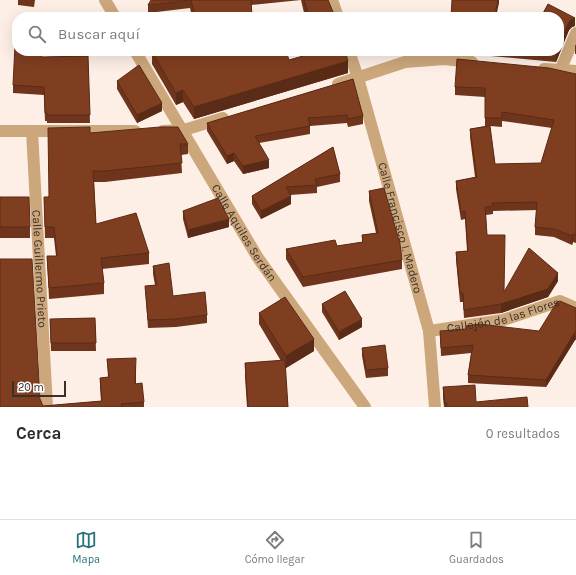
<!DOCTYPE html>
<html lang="es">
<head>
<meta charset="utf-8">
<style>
  :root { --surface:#fff; --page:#f7f7f7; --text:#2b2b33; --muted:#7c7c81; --line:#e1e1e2; --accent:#29727a }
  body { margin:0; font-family:Karla,sans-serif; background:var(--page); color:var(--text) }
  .scale { position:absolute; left:12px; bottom:10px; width:54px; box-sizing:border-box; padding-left:4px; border:2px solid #392f2a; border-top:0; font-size:11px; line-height:14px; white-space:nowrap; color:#392f2a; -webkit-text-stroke:3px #fefefe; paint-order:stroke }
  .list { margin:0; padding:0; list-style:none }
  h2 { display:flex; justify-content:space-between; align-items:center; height:52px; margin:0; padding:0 16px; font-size:17px }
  h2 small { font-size:13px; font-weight:400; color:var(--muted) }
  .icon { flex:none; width:22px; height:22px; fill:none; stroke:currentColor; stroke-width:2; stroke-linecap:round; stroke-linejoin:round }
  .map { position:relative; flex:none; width:576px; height:407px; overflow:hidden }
  .search { position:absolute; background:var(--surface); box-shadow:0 4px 16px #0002; left:12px; right:12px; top:12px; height:44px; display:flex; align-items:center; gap:10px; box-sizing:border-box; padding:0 14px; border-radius:16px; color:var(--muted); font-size:15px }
  .sheet { height:112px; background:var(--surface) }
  nav { display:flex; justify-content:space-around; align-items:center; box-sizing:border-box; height:56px; border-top:1px solid var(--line); background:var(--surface); font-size:11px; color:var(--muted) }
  nav a { display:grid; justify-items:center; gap:2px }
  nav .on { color:var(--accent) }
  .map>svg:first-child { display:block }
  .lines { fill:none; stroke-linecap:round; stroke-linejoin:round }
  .minor { stroke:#cca77c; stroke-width:12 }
  .wall { fill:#6e351c; fill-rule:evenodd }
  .shaded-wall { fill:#5a2b16 }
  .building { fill:#803e20; stroke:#5a2b16 }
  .labels { text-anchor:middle; stroke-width:4; stroke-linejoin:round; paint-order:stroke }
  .street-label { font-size:12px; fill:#392f2a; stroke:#fefefe }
</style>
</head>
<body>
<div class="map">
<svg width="576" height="407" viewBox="0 0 576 407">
  <rect width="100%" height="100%" fill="#fdeee6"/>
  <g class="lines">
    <g class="minor">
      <polyline points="105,0 115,17"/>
      <polyline points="332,0 338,17"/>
      <path id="s1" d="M 135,51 L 258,258 L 365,407"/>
      <path id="s2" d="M 349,51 L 358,78 L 429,331 L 435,407"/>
      <polyline points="544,69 576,71"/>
      <polyline points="560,71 576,33"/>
      <polyline points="338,84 405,62 444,59 472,62"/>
      <polyline points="0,131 135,131"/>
      <path id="s3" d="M 32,131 L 47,407"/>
      <polyline points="163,131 184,130 223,118"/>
      <path id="s4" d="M 429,331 L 503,320 L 560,301 L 576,308"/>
    </g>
  </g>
  <g class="wall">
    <polygon points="18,0 35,0 34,7 18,5"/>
    <polygon points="190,0 328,0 335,17 305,17 301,0 251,5 252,17 192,17 190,8 148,13 148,5"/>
    <polygon points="559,17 575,26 572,27 569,30 556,62 458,53 458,51 559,51"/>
    <polygon points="576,44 576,54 575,54 575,46"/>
    <polygon points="95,51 120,51 97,54"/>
    <polygon points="313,51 345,51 348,73 194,119 183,102 176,105 152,64 152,52 289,60 313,53"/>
    <polygon points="88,56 90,123 47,123 47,121 45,121 44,95 13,93 13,85 42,57"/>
    <path d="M 576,74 L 576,243 L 573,242 L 572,245 L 554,237 L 535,235 L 535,227 L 537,210 L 493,211 L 493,214 L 486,215 L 487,235 L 504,292 L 558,281 L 548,297 L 501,313 L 464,318 L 463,302 L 460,302 L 456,260 L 456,252 L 467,251 L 465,219 L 461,220 L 456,189 L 456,181 L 475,177 L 470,137 L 470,129 L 485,126 L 485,97 L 455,95 L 455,87 ZM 502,121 L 552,128 L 541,163 L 495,164 L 490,126 L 502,127 Z"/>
    <polygon points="353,79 363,116 363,124 348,127 347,123 310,126 310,134 259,143 269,168 243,174 234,161 227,164 207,131 207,123"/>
    <polygon points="117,81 162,111 137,123 117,89"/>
    <polygon points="90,133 188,144 188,154 181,155 182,173 105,182 94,182 96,224 149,253 149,264 102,269 104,283 104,294 49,299 47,256 56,256 54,238 45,238 44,197 48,197"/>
    <polygon points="333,147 340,174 340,182 317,187 317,193 290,195 291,204 261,219 252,204 252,196"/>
    <polygon points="369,191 402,260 402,269 303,287 286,259 286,249 337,246 362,242 362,235 376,233 369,201"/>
    <polygon points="0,197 30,227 30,238 0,238"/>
    <polygon points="183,211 229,227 188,238 183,219"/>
    <polygon points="153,266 173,296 207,315 207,323 176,327 148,328 145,286 155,285 153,274"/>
    <polygon points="322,304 362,327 339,340 322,312"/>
    <polygon points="576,308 576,340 575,340 546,387 468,383 468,375 471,353 441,356 440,331 539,331"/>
    <polygon points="259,313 314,351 286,368 285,367 288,407 247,407 245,377 245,363 281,361 259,324"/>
    <polygon points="95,318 96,351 51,351 50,319"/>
    <polygon points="362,348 388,368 388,376 366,378 362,356"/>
    <polygon points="107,359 136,366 136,384 144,402 144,407 0,407 40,399 43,406 101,401 100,386 100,378 108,377"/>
    <polygon points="443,387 476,402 528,407 444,407 443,398"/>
  </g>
  <g class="shaded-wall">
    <polygon points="498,0 499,0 499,3 496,17 495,15"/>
    <polygon points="575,18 575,26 572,27 569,30 556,62 556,54 557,51 559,51 559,46 569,22 572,19"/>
    <polygon points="348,61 348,73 194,119 194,107"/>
    <polygon points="183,90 183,102 176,105 176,93"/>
    <polygon points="162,103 162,111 137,123 137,115"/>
    <polygon points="234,153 234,161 227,164 227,156"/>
    <polygon points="269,160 269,168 243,174 243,166"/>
    <polygon points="291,196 291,204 261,219 261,211"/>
    <polygon points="229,219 229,227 188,238 188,230"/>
    <polygon points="573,234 573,242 572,245 572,236"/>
    <polygon points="558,273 558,281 548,297 501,313 501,304"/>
    <polygon points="362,319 362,327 339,340 339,332"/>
    <polygon points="575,332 575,340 546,387 546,380"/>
    <polygon points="314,339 314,351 286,368 286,356"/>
  </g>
  <g class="building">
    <polygon points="151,0 190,0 148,5"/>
    <polygon points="191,0 251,0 252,17 195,17"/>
    <polygon points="304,0 328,0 335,17 309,17"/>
    <polygon points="452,0 498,0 495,15 509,17 451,17"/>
    <polygon points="548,4 575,18 572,19 569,22 559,46 559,17 541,17"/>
    <polygon points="15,45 17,45 17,51 42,51 42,57 88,56 90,115 47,115 47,113 45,113 44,87 13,85"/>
    <polygon points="153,51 286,51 289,60 317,52 316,51 345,51 348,61 194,107 183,90 176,93 152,52"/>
    <polygon points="527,51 557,51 556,54"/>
    <polygon points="457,59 549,68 576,74 576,235 573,234 572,236 554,229 535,227 537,202 492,203 493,206 485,207 487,235 505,235 504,292 529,248 558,273 548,289 501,304 464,310 463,293 460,293 456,252 468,251 465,211 461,212 456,181 477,177 470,129 490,126 495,164 541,163 554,120 502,112 502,118 485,118 485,88 455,87"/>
    <polygon points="139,65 162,103 137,115 117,81"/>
    <polygon points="353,79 363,116 348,119 347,115 308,118 310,126 255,136 269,160 243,166 234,153 227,156 207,123"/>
    <polygon points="90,127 90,133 160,127 178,127 188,144 180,144 182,163 105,171 93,171 96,224 136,213 149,253 101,258 104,283 49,288 47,256 57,256 54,227 45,227 44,197 49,197 48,128"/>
    <polygon points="333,147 340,174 315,179 317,185 286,187 291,196 261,211 252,196"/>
    <polygon points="384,188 400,244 402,260 303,277 286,249 335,240 337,246 363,242 362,235 378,233 369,191"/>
    <polygon points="0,197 29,197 30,227 0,227"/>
    <polygon points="218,198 229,219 188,230 183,211"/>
    <polygon points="0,259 32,259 40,399 43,406 102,401 100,378 109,377 107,359 136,358 135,384 142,383 144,402 121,404 122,407 0,407"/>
    <polygon points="169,263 173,296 205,292 207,315 176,319 148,320 145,286 157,285 153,266"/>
    <polygon points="345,291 362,319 339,332 322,304"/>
    <polygon points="285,297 314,339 286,356 259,313"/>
    <polygon points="560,301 576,308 576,333 575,332 546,380 468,375 473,345 441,348 440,331 466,329 466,326 479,324 539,331 557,302"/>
    <polygon points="95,318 96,343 51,343 50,319"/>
    <polygon points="385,345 388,368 366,370 362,348"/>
    <polygon points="285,360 288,407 248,407 245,363"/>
    <polygon points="475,385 476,402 527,397 528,407 447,407 447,403 445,403 443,387"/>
  </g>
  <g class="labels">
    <g class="street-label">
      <text dy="4" stroke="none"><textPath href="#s2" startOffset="184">Calle Francisco I. Madero</textPath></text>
      <text dy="4" stroke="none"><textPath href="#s1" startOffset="212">Calle Aquiles Serdán</textPath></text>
      <text dy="4" stroke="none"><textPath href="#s3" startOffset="138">Calle Guillermo Prieto</textPath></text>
      <text dy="4" stroke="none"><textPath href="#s4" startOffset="76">Callejón de las Flores</textPath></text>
    </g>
  </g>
</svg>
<div class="scale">20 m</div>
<div class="search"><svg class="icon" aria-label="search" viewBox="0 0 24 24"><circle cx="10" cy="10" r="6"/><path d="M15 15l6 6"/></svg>Buscar aquí</div>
</div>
<section class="sheet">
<h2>Cerca<small>0 resultados</small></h2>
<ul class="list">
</ul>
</section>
<nav>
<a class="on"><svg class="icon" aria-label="map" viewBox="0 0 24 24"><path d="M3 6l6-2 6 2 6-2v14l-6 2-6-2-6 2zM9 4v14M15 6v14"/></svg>Mapa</a>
<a><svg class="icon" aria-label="directions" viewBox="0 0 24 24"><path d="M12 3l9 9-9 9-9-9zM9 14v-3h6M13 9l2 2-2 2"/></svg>Cómo llegar</a>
<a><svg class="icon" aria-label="saved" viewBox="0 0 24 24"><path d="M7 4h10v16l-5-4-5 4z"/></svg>Guardados</a>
</nav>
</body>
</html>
